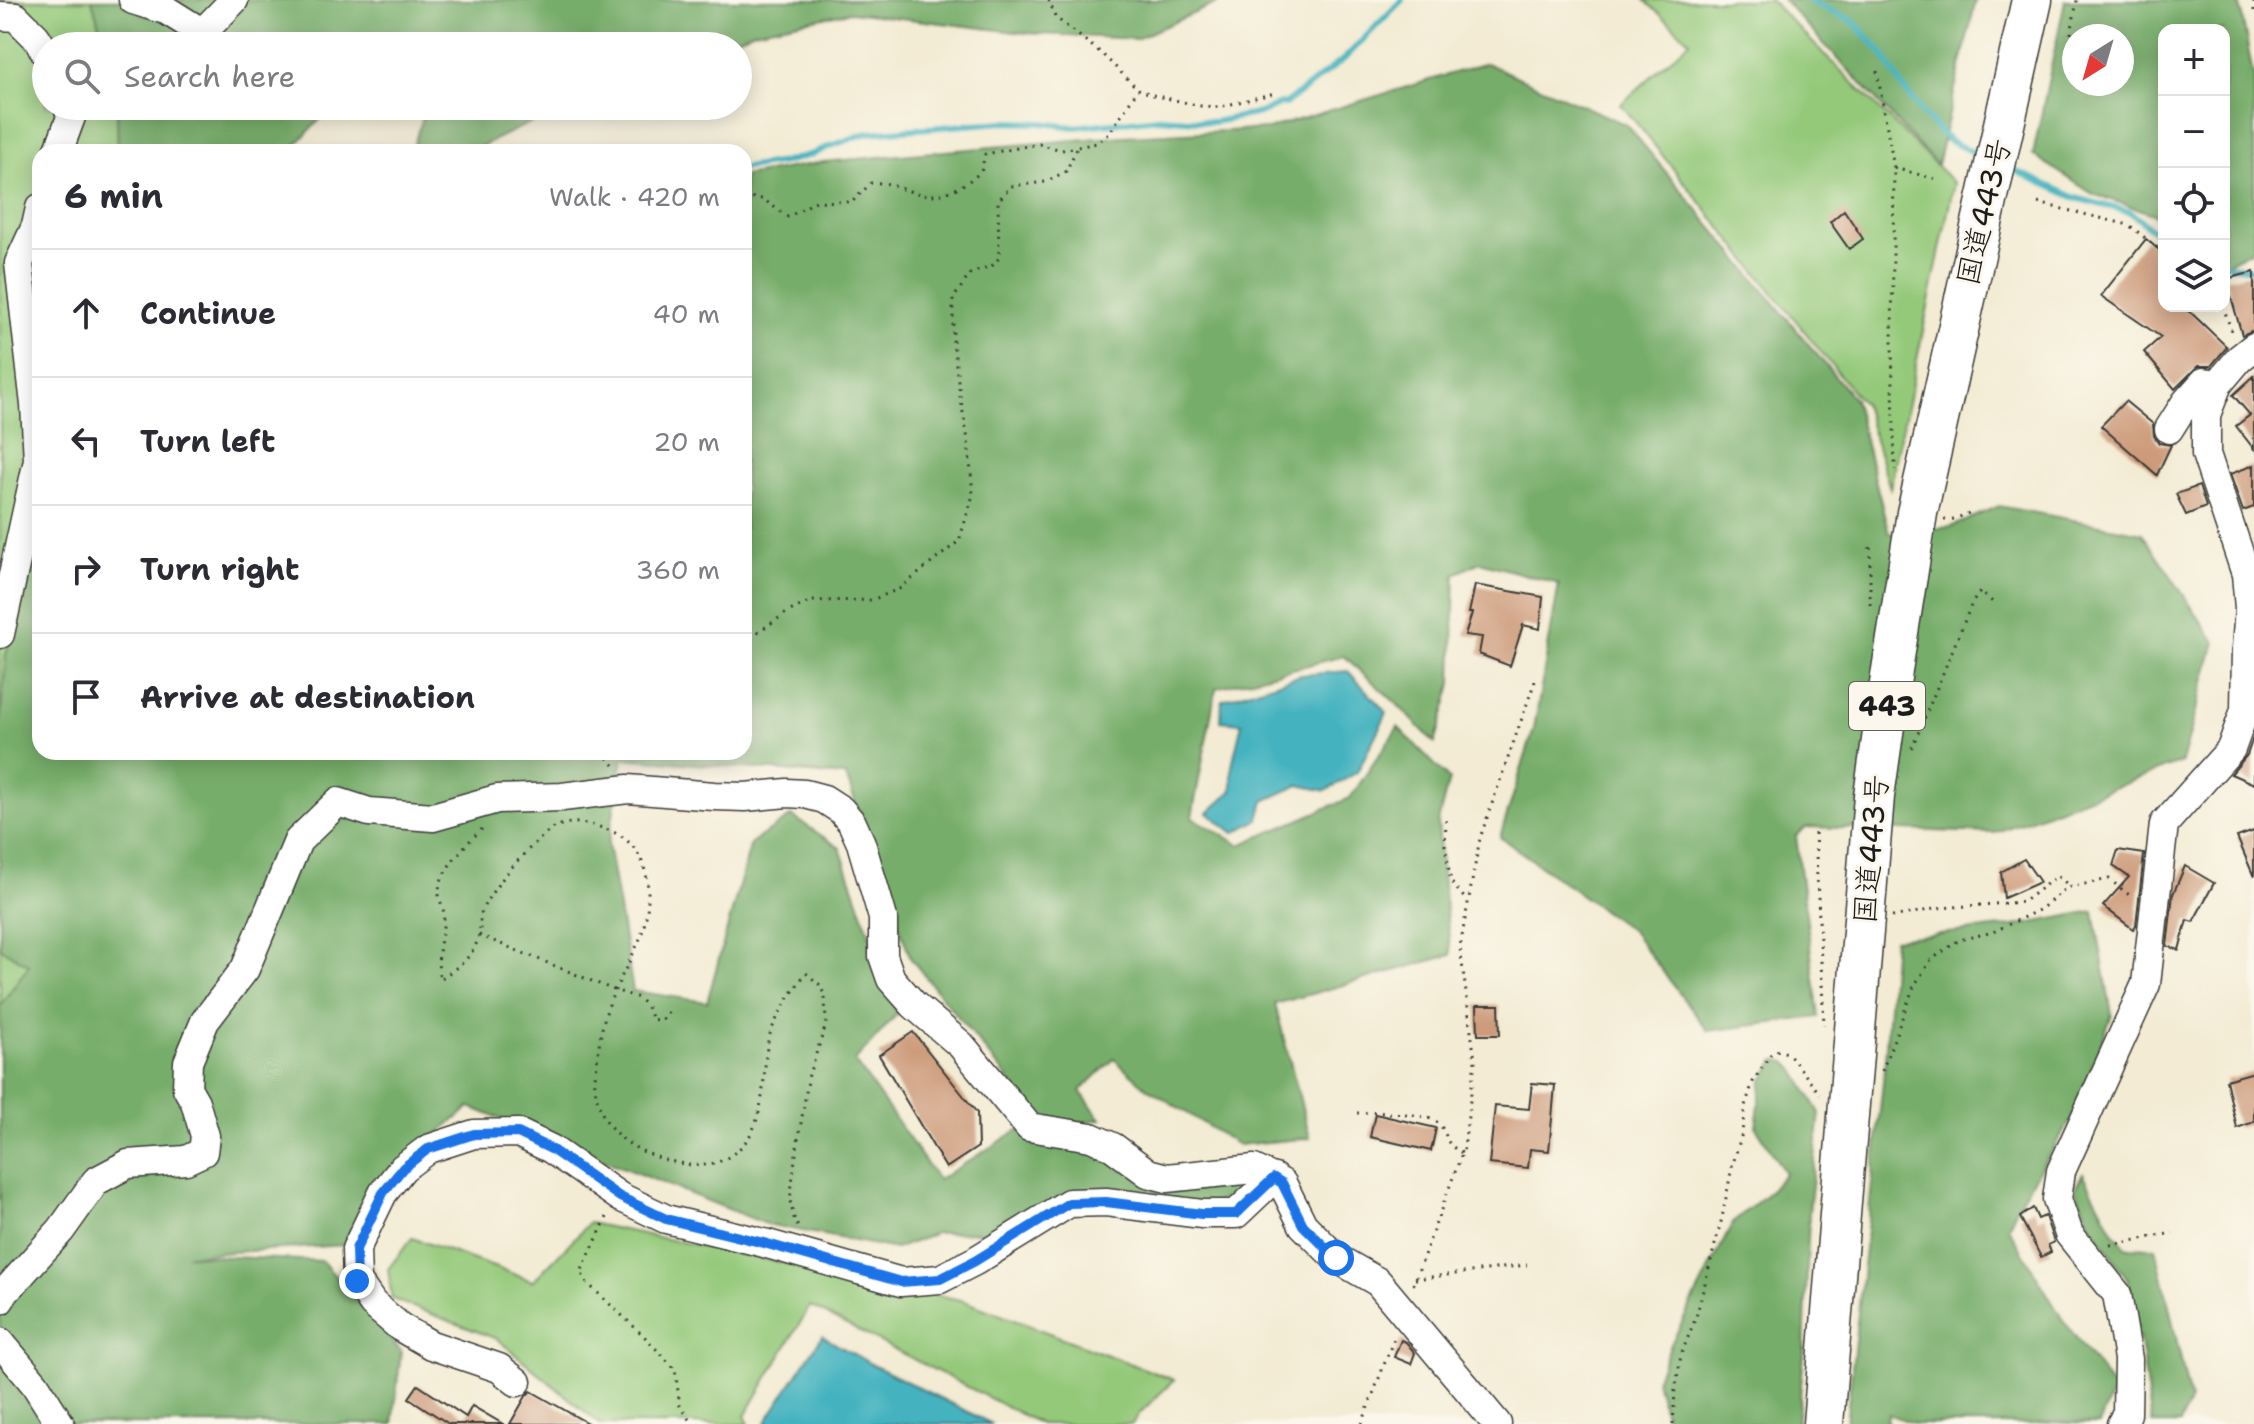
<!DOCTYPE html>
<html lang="en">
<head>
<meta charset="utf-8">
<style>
  :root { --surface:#fff; --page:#f7f7f7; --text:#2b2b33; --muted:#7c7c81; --line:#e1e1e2 }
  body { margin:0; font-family:"Shantell Sans","Klee One",sans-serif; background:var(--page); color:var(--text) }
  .controls { position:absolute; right:24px; top:24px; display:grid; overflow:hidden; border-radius:16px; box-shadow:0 4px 20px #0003 }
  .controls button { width:72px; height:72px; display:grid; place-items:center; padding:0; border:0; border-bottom:2px solid var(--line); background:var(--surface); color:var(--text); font:40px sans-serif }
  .compass { position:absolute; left:2062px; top:24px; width:72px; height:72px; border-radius:50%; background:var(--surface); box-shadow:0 4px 20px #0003; rotate:217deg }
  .stop { position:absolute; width:24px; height:24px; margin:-18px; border:6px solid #1a73e8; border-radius:50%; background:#fff }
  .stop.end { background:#1a73e8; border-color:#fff; box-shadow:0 2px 8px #0008 }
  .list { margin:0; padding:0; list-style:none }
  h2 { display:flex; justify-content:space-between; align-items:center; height:104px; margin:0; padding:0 32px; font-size:34px }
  h2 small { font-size:26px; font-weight:400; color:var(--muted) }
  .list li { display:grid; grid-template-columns:52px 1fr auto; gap:24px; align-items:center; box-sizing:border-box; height:128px; padding:0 32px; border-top:2px solid var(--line) }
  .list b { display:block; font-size:30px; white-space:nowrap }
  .list em { font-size:26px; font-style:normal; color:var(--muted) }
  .icon { flex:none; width:44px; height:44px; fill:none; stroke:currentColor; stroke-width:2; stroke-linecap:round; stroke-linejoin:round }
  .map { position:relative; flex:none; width:2254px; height:1424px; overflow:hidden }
  .search { position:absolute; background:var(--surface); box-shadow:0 4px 20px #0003; left:32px; top:32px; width:720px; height:88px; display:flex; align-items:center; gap:20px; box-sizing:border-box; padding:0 28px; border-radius:44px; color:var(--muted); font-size:30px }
  .panel { position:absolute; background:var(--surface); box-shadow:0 4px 20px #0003; left:32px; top:144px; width:720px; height:616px; border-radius:24px }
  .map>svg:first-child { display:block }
  .green { fill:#94c97a; stroke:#58724b; stroke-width:2 }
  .forest { fill:#77ad6a; stroke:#4a6443; stroke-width:2; fill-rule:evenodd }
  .water { fill:#45b3bf; stroke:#30686e; stroke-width:2 }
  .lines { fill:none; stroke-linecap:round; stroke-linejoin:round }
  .stream { stroke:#45b3bf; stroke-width:6 }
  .building { fill:#cd9b7c }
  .minor-casing { stroke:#3c3b37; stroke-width:31 }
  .highway-casing { stroke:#3c3b37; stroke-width:43 }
  .path { stroke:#3c3b37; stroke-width:3; stroke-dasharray:2 6; stroke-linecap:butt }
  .minor { stroke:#fff; stroke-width:28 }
  .highway { stroke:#fff; stroke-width:40 }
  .route { stroke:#1a73e8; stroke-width:10 }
  .labels { text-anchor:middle; stroke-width:6; stroke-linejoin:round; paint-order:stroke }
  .shield { fill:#fbf7ec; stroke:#5f5e5a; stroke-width:2 }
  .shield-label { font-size:28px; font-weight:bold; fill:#1c1c1c }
  .street-label { font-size:30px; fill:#1c1c1c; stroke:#fbf7ec }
</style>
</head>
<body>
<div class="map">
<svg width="2254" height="1424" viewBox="0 0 2254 1424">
  <rect width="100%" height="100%" fill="#fbf7ec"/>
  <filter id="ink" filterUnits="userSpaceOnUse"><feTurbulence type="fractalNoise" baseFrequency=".0125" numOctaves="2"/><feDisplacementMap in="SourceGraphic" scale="16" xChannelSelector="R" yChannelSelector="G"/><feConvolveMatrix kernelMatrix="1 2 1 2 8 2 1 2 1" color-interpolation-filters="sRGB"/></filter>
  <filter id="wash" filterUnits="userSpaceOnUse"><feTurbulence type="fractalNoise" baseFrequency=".006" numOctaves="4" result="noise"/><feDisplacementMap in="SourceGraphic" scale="32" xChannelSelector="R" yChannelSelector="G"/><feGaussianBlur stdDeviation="1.8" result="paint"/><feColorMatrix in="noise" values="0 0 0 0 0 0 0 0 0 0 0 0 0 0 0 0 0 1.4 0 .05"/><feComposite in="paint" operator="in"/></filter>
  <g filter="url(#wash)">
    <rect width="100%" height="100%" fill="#f3ebd3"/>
    <g class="green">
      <polygon points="0,0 92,0 105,46 46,46 46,106 117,106 118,152 40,152 40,522 6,655 0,725"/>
      <polygon points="1644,0 1770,0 1954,183 1890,488 1864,405 1621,104 1690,41"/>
      <polygon points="0,948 29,965 0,1006"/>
      <polygon points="589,1223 961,1300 1174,1380 1140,1413 1132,1424 1040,1424 810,1306 745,1416 749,1424 600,1424 497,1339 392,1299 388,1269 412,1238 533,1281"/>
    </g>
    <g class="forest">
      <polygon points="92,0 1224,0 1136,39 1024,33 850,12 754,31 718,46 105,46"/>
      <polygon points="1783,0 1976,0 1937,165"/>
      <path d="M 2065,0 L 2239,0 L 2254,80 L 2254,249 L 2224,265 L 2224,30 L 2164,30 L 2164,223 L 2153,214 L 2093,194 L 2033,155 ZM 2074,36 L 2122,36 L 2122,84 L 2074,84 Z"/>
      <path d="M 1486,63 L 1627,125 L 1854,399 L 1889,533 L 1951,527 L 1999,506 L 2142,533 L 2215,642 L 2182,762 L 1994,833 L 1806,827 L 1796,836 L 1819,1017 L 1708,1031 L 1632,931 L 1500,837 L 1534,729 L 1559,584 L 1480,562 L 1455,574 L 1452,684 L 1435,743 L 1396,703 L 1344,656 L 1216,688 L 1192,817 L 1240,845 L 1350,798 L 1398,727 L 1449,779 L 1438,822 L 1441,866 L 1451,955 L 1275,1004 L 1310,1138 L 1238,1145 L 1147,1088 L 1114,1059 L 1080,1091 L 1101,1119 L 1048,1128 L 911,959 L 846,776 L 623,758 L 608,844 L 633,991 L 707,1002 L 751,843 L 792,816 L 840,848 L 897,1014 L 855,1061 L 938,1180 L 1018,1130 C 1091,1160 1171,1168 1248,1181 L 1246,1190 L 1214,1203 L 1066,1198 L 988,1232 L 936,1233 L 896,1249 L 766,1224 L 470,1107 L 372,1191 L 345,1245 L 186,1255 L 322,1261 L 401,1351 L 393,1424 L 0,1424 L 0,1006 L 29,965 L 0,948 L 0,725 L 6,655 L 40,522 L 40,752 L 744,752 L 744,176 L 823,162 L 933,152 L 1123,136 L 1268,129 Z"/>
      <polygon points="117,106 333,106 289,152 118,152"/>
      <polygon points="427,106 565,106 469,152 411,152"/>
      <path d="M 2094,911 L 2112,1015 L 2071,1120 L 2022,1197 L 2008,1227 L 2061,1317 L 2114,1389 L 2099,1424 C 2078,1424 2052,1420 2032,1424 L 1916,1424 L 1888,1414 L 1887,1424 L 1846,1424 L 1884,1073 L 1894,939 L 2021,925 Z"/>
      <polygon points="1775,1060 1787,1062 1794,1069 1820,1113 1809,1212 1804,1355 1797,1424 1660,1424 1665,1416 1656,1380 1671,1344 1734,1221 1766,1195 1785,1173 1756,1127 1762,1082"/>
      <polygon points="2083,1173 2113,1231 2125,1247 2156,1248 2190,1400 2180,1424 2152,1424 2142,1354 2128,1280 2090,1223 2075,1188"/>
    </g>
    <g class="water">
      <polygon points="1348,671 1387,713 1357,772 1326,791 1299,785 1264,801 1259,819 1234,833 1208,813 1232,791 1232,765 1242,723 1221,721 1222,700 1301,675"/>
      <polygon points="822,1336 875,1366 992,1424 770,1424 766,1422"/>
    </g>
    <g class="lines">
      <g class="stream">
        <polyline points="1808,0 1854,22 1882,53 1900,83 1923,114 1949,141 1982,156"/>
        <polyline points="2007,167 2076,198 2130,212 2164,239"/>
        <polyline points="744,168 785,162 813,154 828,147 867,133 1002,122 1042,123 1074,127 1159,118 1214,122 1264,112 1281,103 1285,104 1344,59 1402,0"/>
        <polyline points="2224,265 2254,269"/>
      </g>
    </g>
    <g id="blocks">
      <g class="building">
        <polygon points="1844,210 1863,239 1849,249 1830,222"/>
        <polygon points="2146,239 2164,254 2164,306 2184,306 2227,347 2211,366 2198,366 2175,389 2144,352 2161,337 2101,296"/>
        <polygon points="2254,272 2254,330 2242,335 2226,279"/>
        <polygon points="2254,376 2254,449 2236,426 2250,415 2233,395"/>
        <polygon points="2125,401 2153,424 2154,436 2159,443 2171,445 2157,475 2101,426"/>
        <polygon points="2254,465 2254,507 2243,511 2230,474"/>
        <polygon points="2199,486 2206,507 2186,515 2176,494"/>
        <polygon points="1475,585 1543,597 1540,629 1523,625 1510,666 1479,654 1482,637 1465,635 1472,613 1469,613"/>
        <polygon points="2254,735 2254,784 2231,774 2247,755"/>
        <polygon points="2254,831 2254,877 2237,837"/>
        <polygon points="2118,850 2144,854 2136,925 2133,929 2103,906 2129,877 2113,866"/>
        <polygon points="2024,859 2040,882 2004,898 2001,872"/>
        <polygon points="2185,866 2214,883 2193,922 2187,920 2179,950 2167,946 2173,894"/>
        <polygon points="1477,1005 1499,1005 1500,1035 1478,1035"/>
        <polygon points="913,1032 977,1113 978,1147 946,1168 879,1055"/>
        <polygon points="2254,1072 2254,1122 2237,1128 2226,1080"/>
        <polygon points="1532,1083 1555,1085 1549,1151 1530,1149 1528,1168 1489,1164 1495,1106 1529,1109"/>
        <polygon points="1375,1114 1436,1128 1431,1151 1370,1137"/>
        <polygon points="2033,1208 2038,1219 2045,1216 2054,1242 2048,1245 2051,1252 2041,1257 2020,1217"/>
        <polygon points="1401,1340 1406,1342 1415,1353 1411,1364 1394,1357"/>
        <polygon points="418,1385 466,1417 472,1406 503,1424 449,1424 409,1398"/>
        <polygon points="531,1391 589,1424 510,1424 526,1396"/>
      </g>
    </g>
  </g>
  <g filter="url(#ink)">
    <use href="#blocks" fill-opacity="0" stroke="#3c3b37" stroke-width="2"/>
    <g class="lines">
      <g class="minor-casing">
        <g id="minor">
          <polyline points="133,0 166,10 198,30 208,27 234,0"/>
          <polyline points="0,16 16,17 36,37 46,53"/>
          <polyline points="58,152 71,117 68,106"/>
          <polyline points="2169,429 2186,402 2204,382 2218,384"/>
          <polyline points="0,634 38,460 35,405 19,263 36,226 40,208"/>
          <polyline points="0,1300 5,1292 61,1230 96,1181 128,1164 186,1160 203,1152 205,1136 195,1102 187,1088 188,1062 205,1021 245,969 298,841 338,802 369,812 433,817 497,799 562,797 628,789 714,796 745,797 787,793 805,794 824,799 841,810 852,823 861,843 883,918 883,956 891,979 914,1005 961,1045 1029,1127 1091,1137 1113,1147 1148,1173 1167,1178 1254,1169 1282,1183 1303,1225 1336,1258 1378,1282 1497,1424"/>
          <polyline points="0,1342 35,1384 60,1424"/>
          <polyline points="517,1382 499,1368 431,1345 400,1327 373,1304 357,1281 356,1249 383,1193 403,1168 428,1149 474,1134 518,1133 551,1149 620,1197 666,1219 764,1243 901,1282 940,1279 975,1261 1069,1203 1106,1202 1202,1214 1236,1214 1274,1178"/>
          <polyline points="2121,1424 2127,1414 2128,1359 2117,1294 2069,1234 2057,1199 2061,1171 2146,984 2164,824 2231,749 2245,710 2246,649 2249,608 2246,574 2206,454 2206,415 2218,384 2240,358 2254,347"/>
        </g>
      </g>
      <g class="highway-casing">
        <polyline id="highway" points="1823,1424 1874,796 1892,670 1917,513 2032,0"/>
      </g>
      <g class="path">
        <polyline points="1049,0 1055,17 1101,53 1138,89 1153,95 1201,106 1219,107 1275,93"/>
        <polyline points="2254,1 2254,12"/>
        <polyline points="2071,34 2077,0"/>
        <polyline points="1877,71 1894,168 1892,344 1895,470"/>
        <polyline points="1894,168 1936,179"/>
        <path d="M 744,197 L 763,199 L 788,217 L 816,201 L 852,202 L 871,183 C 893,182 890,186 909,191 C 940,201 956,191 981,172 L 985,154 L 1039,144 L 1062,150 L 1097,143 L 1109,134 L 1138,89"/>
        <polyline points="2038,203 2129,225 2164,253"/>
        <polyline points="2223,306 2232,333"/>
        <polyline points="1944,520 1955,519 1971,512"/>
        <polyline points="1870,547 1870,611"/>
        <polyline points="744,641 788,612 811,601 872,600 899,589 959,541 973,495 968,440 960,396 953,342 953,299 970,274 993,265 999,258 998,201 1011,186 1046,182 1066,171 1077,148"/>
        <polyline points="1912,748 1972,603 1980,592 1995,604"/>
        <polyline points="602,752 614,765"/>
        <polyline points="1446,820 1445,845 1451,882 1467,901"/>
        <path d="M 482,829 C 468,842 440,870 439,891 C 438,899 444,907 444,916 C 443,937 435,957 440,979 C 458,967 474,957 479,935 C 481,927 479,918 482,911 C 489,890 537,835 558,826 C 575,819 595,825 611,831 C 654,848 654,904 639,941 C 628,966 614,988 606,1013 C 601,1029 599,1045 597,1061 C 597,1069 594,1077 595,1085 C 598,1129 631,1151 670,1161 C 698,1168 720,1168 742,1146 C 767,1119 762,1074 768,1041 C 771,1024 795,987 806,973 L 819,984 L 825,996 L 826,1025 L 809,1074 L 794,1166 L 790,1201 L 795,1222 L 799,1228"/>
        <polyline points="1815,833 1824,1025"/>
        <polyline points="1892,917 1939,908 2023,902 2057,876 2071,887"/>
        <polyline points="479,935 614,990 639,998 647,1007 652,1020 663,1019 672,1008"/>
        <polyline points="1882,1071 1914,986 1931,960 1959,940 1993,932 2041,909 2066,888 2109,879 2133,898"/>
        <path d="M 1357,1113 C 1372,1112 1430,1112 1439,1124 C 1451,1138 1441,1141 1462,1153"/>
        <polyline points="607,1217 581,1272 586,1282 643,1335 675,1369 680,1406 692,1424"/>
        <polyline points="2110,1245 2173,1233"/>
        <polyline points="1415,1279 1527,1265"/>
        <polyline points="1413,1285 1464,1148 1475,1061 1460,947 1480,838 1535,681"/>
        <polyline points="1362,1424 1394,1338"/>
        <polyline points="1673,1424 1675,1391 1681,1355 1696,1317 1722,1218 1732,1167 1742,1133 1745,1106 1753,1082 1770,1055 1779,1050 1789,1054 1820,1094"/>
      </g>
      <use href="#minor" class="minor"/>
      <use href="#highway" class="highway"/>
    </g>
  </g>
  <g class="lines" filter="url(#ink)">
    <polyline class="route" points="357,1281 356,1249 383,1193 403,1168 428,1149 474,1134 518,1133 551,1149 620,1197 666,1219 764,1243 901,1282 940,1279 975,1261 1069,1203 1106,1202 1202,1214 1236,1214 1274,1178 1282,1183 1303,1225 1336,1258"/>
  </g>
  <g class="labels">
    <rect class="shield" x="1849" y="682" width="76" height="48" rx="6"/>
    <g class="shield-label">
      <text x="1887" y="716">443</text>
    </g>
    <g class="street-label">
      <text transform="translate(1984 212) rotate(-77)" y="10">国道443号</text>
      <text transform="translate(1871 849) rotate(-85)" y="10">国道443号</text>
    </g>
  </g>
</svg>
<div class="controls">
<button>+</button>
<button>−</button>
<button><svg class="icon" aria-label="locate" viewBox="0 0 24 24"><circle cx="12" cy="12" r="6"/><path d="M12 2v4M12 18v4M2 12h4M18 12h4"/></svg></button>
<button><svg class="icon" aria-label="layers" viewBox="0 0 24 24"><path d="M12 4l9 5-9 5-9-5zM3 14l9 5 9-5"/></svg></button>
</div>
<svg class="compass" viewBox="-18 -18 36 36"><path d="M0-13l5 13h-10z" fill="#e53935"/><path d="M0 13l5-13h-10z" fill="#7c7c81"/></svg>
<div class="stop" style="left:1336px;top:1258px"></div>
<div class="stop end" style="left:357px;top:1281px"></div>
<div class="search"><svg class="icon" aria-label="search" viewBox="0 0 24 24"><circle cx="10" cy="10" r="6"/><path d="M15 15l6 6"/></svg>Search here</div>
<section class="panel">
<h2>6 min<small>Walk · 420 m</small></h2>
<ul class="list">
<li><svg class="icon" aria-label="ahead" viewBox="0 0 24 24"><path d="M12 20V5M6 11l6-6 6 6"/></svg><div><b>Continue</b></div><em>40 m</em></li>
<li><svg class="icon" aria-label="left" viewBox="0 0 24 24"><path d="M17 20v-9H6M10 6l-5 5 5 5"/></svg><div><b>Turn left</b></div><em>20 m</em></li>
<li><svg class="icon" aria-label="right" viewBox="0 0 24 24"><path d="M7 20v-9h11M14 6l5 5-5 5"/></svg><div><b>Turn right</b></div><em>360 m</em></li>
<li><svg class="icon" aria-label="arrive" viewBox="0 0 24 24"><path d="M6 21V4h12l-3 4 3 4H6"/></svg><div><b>Arrive at destination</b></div></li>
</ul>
</section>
</div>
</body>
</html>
